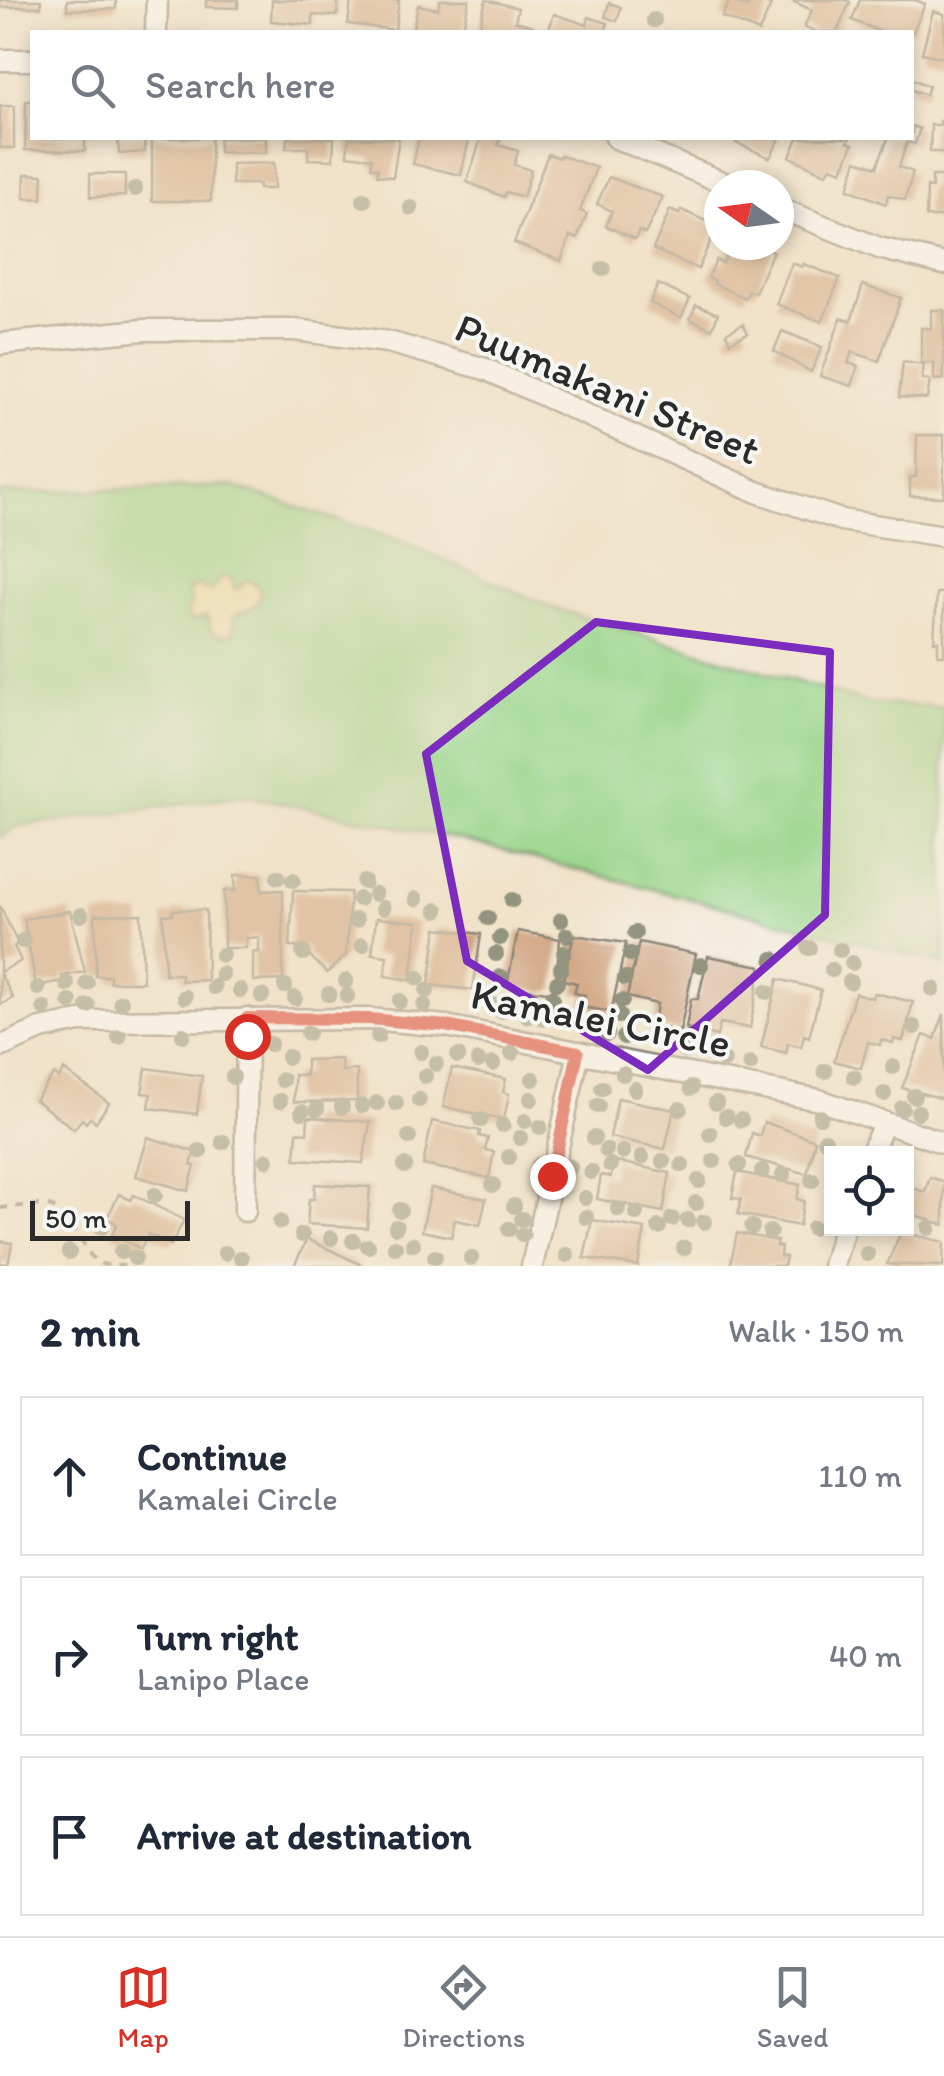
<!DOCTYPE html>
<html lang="en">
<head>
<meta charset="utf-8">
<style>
  :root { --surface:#fff; --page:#f6f6f7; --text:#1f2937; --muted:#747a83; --line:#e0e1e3; --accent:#d93025 }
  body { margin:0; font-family:Itim,sans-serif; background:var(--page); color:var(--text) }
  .controls { position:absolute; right:30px; bottom:30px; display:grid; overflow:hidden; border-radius:0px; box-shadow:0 5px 15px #0003 }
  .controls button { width:90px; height:90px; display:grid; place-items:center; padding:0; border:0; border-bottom:2px solid var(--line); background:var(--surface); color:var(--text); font:50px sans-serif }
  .compass { position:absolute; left:704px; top:170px; width:90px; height:90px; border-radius:50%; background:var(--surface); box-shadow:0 5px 15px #0003; rotate:284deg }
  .scale { position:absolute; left:30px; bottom:25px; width:160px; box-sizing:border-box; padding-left:10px; border:5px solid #2b2b2b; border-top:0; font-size:28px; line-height:35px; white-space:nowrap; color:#2b2b2b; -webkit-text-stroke:8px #f6f6f2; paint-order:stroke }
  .stop { position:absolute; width:30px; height:30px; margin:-22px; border:8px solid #d93025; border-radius:50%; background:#fff }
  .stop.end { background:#d93025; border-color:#fff; box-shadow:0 2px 10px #0008 }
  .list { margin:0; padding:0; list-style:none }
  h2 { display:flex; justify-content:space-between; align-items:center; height:130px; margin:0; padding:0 40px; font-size:42px }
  h2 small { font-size:32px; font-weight:400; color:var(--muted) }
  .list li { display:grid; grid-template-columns:65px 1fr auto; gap:30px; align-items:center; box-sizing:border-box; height:160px; margin:0 20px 20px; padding:0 20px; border:2px solid var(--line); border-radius:0px }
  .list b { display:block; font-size:38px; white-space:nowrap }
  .list p { margin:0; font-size:32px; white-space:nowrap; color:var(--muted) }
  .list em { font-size:32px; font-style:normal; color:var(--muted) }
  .icon { flex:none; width:55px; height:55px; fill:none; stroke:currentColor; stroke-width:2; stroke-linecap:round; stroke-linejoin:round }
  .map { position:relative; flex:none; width:944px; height:1266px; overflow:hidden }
  .search { position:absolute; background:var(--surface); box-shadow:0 5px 15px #0003; left:30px; right:30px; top:30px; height:110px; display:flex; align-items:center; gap:25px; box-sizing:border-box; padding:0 35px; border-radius:0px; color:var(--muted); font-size:38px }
  .sheet { height:670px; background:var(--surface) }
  nav { display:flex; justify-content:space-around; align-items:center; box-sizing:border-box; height:140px; border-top:2px solid var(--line); background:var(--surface); font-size:28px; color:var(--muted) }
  nav a { display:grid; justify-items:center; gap:5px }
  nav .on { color:var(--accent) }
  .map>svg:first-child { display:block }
  .green { fill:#99d488; stroke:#62805a; stroke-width:2.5 }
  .sand { fill:#eeda9e; stroke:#8c8264; stroke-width:2.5 }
  .building { fill:#cfa07a }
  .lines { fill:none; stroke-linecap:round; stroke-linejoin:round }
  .minor-casing { stroke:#8e867a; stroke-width:25 }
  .path { stroke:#8e867a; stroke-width:4; stroke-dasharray:8 8; stroke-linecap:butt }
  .minor { stroke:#fff; stroke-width:20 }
  .tree { fill:#93947f }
  .route { stroke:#d93025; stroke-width:12 }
  .marked { fill:none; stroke:#7b2cbf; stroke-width:8; stroke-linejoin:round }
  .labels { text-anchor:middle; stroke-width:8; stroke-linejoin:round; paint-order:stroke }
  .street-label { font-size:42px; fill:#2b2b2b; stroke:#f6f6f2 }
</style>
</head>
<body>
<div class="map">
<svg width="944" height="1266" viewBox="0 0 944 1266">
  <rect width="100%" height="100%" fill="#f6f6f2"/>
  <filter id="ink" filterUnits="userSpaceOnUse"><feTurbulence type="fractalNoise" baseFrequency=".01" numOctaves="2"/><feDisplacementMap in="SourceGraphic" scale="20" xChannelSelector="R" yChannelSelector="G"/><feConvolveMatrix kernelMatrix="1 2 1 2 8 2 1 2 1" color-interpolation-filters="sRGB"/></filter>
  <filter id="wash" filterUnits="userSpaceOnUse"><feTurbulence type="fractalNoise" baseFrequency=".0048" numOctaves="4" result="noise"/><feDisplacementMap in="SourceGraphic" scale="40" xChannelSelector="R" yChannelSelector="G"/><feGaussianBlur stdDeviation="2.25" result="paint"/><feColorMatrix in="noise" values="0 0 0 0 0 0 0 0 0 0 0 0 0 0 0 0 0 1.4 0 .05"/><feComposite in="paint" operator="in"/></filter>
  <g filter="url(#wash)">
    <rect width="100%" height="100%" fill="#f1e2c9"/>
    <polygon class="green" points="232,486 404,542 553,608 868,703 944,707 944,964 462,840 244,795 18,826 0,838 0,493"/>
    <path class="sand" d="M 221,577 L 232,579 L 235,589 L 240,588 L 243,581 L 251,581 L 260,589 C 263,608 247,609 234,616 L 233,633 L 223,636 L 212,632 L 207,616 L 192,621 L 186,612 L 191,604 L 189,589 L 198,586 L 212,591 Z"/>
    <g id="blocks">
      <g class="building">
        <rect x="0" y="0" width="41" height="7"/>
        <polygon points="67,0 116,0 116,9 67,10"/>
        <polygon points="206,0 238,0 238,8 206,7"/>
        <polygon points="272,0 338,0 337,16 313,15 313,25 271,21"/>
        <polygon points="351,0 399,0 395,30 348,24"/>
        <polygon points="440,0 469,0 462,32 412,32 418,5 438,9"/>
        <polygon points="486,0 518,8 515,21 533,26 532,32 478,32"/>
        <polygon points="730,0 747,7 750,0 771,5 759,32 722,17"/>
        <polygon points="790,0 846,0 850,2 837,32 816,32 804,27 812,10"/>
        <polygon points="860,0 915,0 925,4 913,32 881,32 852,20"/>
        <polygon points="609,3 621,7 617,21 605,17"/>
        <polygon points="933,11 944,14 944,58 922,53"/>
        <polygon points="554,14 587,25 589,17 608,23 605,32 548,32"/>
        <polygon points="912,79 929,86 926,95 912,90"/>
        <polygon points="26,101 32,101 32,138 85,138 85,151 25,150"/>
        <rect x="0" y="106" width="14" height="42"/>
        <polygon points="940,121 944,121 944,152 930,152 931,125 940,125"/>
        <polygon points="912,126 920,129 915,144 907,142 899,167 913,172 905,200 888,195 886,204 848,189 857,160 877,167 888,138 912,138"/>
        <polygon points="118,138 144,138 145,152 119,154"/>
        <rect x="152" y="138" width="59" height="63"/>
        <polygon points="219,138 266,138 266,153 219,152"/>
        <polygon points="287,138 334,138 333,160 308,159 308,148 286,148"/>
        <polygon points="349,138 399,138 393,177 377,175 378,168 371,167 372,158 347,155"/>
        <polygon points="419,138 469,138 461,175 413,164"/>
        <polygon points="481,138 501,138 498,145 518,151 514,165 531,170 523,197 506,192 504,197 467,182"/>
        <polygon points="739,138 780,138 770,158 736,143"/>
        <polygon points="798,138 850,138 848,142 853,144 842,171 831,167 826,174 790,157"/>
        <polygon points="548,154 559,158 560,155 596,168 580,211 587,214 577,239 570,236 561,261 514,243"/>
        <polygon points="274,163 274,189 259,189 259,184 232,184 232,164"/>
        <polygon points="25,174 43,175 42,199 24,198"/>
        <polygon points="90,174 125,174 125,196 90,197"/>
        <polygon points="932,176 944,176 944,217 926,217 927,187 932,188"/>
        <polygon points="609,177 663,197 645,234 639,231 635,239 606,226 612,211 597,204"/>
        <polygon points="670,210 679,214 681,210 717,226 698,269 653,249"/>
        <polygon points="757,245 773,251 755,293 749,291 745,298 714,284 715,281 708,278 716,260 723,263 730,246 752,256"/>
        <polygon points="792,263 802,267 803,264 840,278 822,322 776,304"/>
        <polygon points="658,284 690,299 681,318 650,303"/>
        <polygon points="863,285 901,298 879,361 852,352 848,363 858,366 852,386 820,376 841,318 851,321"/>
        <polygon points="696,305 718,314 712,329 690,319"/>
        <polygon points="931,310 944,310 944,379 934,380 934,363 921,363 921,328 931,328"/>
        <polygon points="743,324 748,333 730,342 726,333"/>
        <polygon points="782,331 822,347 811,372 774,351"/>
        <polygon points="903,362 924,365 922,379 930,380 927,399 899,397"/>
        <polygon points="917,435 944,435 944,497 910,496 910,477 916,477"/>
        <polygon points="937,593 944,593 944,655 938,655 938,641 934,641"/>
        <polygon points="235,875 261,875 261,891 283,890 283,980 253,981 253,952 259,952 259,937 246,938 246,948 224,948 224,891 235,891"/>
        <polygon points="293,891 350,892 346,956 327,973 307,953 307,948 290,947"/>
        <polygon points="0,906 18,944 14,946 21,961 0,972"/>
        <polygon points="173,910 206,910 207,980 181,981 181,974 165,974 163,915 173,914"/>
        <polygon points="70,911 85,972 62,976 63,981 36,986 24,919"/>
        <polygon points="141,914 143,982 110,982 110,976 96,976 95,915"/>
        <polygon points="376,918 418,922 411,980 385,976 387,956 372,954"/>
        <polygon points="437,928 481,934 473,990 429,985"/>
        <polygon points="518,931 560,939 555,989 547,992 507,986"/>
        <polygon points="574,935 626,943 611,1012 582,1007 585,995 574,993 577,983 563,980"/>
        <polygon points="639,942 696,954 680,1031 654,1026 657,1004 627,997"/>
        <polygon points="708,956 761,966 750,1028 720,1023 717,1036 686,1028 691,999 698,999"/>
        <polygon points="0,973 13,998 0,1005"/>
        <polygon points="778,979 821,990 809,1037 804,1035 801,1047 788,1043 786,1053 761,1047"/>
        <polygon points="855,993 872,998 874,993 913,1002 903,1041 894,1039 893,1043 881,1040 880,1045 868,1042 861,1068 834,1061"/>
        <polygon points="944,1014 944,1099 902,1088 924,1035 935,1039"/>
        <polygon points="341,1059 342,1071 357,1070 357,1101 294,1102 294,1075 306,1075 306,1060"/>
        <polygon points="146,1068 202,1076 197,1114 149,1108 151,1094 142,1093"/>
        <polygon points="452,1068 506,1079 503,1092 509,1094 504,1119 443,1107"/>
        <polygon points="64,1070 109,1103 96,1122 90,1118 86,1123 82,1119 74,1129 35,1100 54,1074 59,1078"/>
        <polygon points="618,1098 674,1110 665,1149 610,1137"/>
        <polygon points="308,1117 370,1122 363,1163 295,1159 297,1132 307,1133"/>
        <polygon points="432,1121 480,1131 479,1136 488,1138 485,1150 494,1152 489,1178 423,1165"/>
        <polygon points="764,1122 815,1140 807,1174 746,1157 752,1133 760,1136"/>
        <polygon points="148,1137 195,1152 191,1165 195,1166 188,1191 136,1176"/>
        <polygon points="614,1161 670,1173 663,1212 597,1199 601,1175 611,1177"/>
        <polygon points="737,1172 800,1185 797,1199 804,1201 799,1226 738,1214 741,1199 732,1198"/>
        <polygon points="930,1177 944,1182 944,1225 906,1212 913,1188 925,1192"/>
        <polygon points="315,1184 370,1187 367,1228 307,1224 309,1199 314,1199"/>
        <polygon points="431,1188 486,1199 480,1225 455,1220 451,1237 422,1231"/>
        <polygon points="119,1194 131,1200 134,1195 184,1220 171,1245 148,1234 141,1249 112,1234 117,1224 107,1218"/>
        <polygon points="592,1220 645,1229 638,1266 584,1258"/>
        <polygon points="901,1232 944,1242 943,1266 887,1264"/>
        <polygon points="737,1233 777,1241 776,1246 781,1247 780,1256 786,1257 784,1266 730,1266"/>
        <polygon points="307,1239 364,1266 294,1266"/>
        <polygon points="0,1241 12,1243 8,1264 0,1263"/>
      </g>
    </g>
  </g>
  <g filter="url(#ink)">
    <use href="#blocks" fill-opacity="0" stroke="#8e867a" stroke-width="2.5"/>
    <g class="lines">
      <g class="minor-casing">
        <g id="minor">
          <polyline points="156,32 157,0"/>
          <polyline points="0,60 32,60"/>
          <polyline points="616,138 729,185"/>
          <polyline points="779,208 879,248 944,264"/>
          <polyline points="0,344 143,330 295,330 388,342 485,369 757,492 841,520 944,536"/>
          <polyline points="0,1047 41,1029 80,1021 370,1019 446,1026 819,1100 944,1143"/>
          <polyline points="871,1154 884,1123"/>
          <polyline points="245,1211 247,1018"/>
          <polyline points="532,1266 579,1052"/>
          <polyline points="833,1266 844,1228"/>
        </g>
      </g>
      <g class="path">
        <path d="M 0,1208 C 57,1203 55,1198 85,1246 C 88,1253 94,1261 102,1264 C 109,1266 118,1265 125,1266"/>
        <polyline points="240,1266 244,1251"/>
      </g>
      <use href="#minor" class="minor"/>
    </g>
    <g class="tree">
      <circle cx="654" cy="20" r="8"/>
      <circle cx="135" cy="189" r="8"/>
      <circle cx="364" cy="200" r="8"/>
      <circle cx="411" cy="208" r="8"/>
      <circle cx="603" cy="269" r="8"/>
      <circle cx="278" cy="877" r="8"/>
      <circle cx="293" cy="880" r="8"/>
      <circle cx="364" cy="882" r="8"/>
      <circle cx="375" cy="894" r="8"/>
      <circle cx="359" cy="899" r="8"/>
      <circle cx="416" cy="899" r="8"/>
      <circle cx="512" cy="900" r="8"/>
      <circle cx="383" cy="908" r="8"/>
      <circle cx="437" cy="910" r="8"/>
      <circle cx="81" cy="915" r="8"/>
      <circle cx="488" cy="918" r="8"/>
      <circle cx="356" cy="920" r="8"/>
      <circle cx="561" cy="920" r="8"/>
      <circle cx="635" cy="933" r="8"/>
      <circle cx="567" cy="935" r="8"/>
      <circle cx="500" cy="938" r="8"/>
      <circle cx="23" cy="941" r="8"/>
      <circle cx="362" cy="945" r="8"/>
      <circle cx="809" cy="948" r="8"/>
      <circle cx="840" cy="950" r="8"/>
      <circle cx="303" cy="953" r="8"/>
      <circle cx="564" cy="953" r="8"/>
      <circle cx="496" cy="954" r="8"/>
      <circle cx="630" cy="954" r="8"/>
      <circle cx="222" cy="955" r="8"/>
      <circle cx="773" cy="959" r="8"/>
      <circle cx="852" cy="963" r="8"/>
      <circle cx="701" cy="965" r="8"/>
      <circle cx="561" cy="968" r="8"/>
      <circle cx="832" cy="970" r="8"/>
      <circle cx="222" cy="974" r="8"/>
      <circle cx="501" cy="977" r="8"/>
      <circle cx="418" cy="978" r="8"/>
      <circle cx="625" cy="978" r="8"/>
      <circle cx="346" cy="981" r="8"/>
      <circle cx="850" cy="982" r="8"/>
      <circle cx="87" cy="983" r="8"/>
      <circle cx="557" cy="983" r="8"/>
      <circle cx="67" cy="984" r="8"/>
      <circle cx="285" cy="986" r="8"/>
      <circle cx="214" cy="987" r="8"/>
      <circle cx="38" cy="988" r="8"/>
      <circle cx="933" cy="989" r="8"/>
      <circle cx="240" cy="990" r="8"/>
      <circle cx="427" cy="991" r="8"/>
      <circle cx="767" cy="992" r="8"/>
      <circle cx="329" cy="994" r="8"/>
      <circle cx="262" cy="996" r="8"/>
      <circle cx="347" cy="996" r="8"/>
      <circle cx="185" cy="997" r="8"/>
      <circle cx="295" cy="998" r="8"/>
      <circle cx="552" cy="998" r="8"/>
      <circle cx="531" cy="999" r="8"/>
      <circle cx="400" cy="1001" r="8"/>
      <circle cx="489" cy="1001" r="8"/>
      <circle cx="622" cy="1001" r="8"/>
      <circle cx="70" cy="1002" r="8"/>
      <circle cx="121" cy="1002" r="8"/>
      <circle cx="88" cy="1006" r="8"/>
      <circle cx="424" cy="1006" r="8"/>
      <circle cx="44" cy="1008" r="8"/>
      <circle cx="501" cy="1011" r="8"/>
      <circle cx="528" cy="1016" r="8"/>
      <circle cx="619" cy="1016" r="8"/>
      <circle cx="543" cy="1018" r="8"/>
      <circle cx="565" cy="1020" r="8"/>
      <circle cx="580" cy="1021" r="8"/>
      <circle cx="914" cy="1027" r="8"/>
      <circle cx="308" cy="1033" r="8"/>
      <circle cx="607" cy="1034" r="8"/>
      <circle cx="183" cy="1035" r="8"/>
      <circle cx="378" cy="1036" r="8"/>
      <circle cx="692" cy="1036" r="8"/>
      <circle cx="119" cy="1037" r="8"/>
      <circle cx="624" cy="1037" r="8"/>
      <circle cx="270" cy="1044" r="8"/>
      <circle cx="684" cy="1051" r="8"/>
      <circle cx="421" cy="1052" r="8"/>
      <circle cx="512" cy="1053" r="8"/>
      <circle cx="458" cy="1056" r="8"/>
      <circle cx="288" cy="1057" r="8"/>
      <circle cx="478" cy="1061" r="8"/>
      <circle cx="724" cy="1061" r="8"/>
      <circle cx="436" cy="1064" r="8"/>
      <circle cx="493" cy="1064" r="8"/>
      <circle cx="750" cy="1064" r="8"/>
      <circle cx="893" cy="1067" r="8"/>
      <circle cx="825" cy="1071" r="8"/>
      <circle cx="623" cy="1074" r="8"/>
      <circle cx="425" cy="1076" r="8"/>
      <circle cx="233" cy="1077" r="8"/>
      <circle cx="854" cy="1077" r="8"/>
      <circle cx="533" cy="1079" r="8"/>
      <circle cx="282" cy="1080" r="8"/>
      <circle cx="602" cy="1088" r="8"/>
      <circle cx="691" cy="1088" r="8"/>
      <circle cx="635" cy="1089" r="8"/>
      <circle cx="884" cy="1094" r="8"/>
      <circle cx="914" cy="1096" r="8"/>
      <circle cx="531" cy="1099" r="8"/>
      <circle cx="419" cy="1100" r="8"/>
      <circle cx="280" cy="1101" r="8"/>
      <circle cx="377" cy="1103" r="8"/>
      <circle cx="396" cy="1103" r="8"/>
      <circle cx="716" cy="1103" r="8"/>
      <circle cx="362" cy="1106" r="8"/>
      <circle cx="598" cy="1106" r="8"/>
      <circle cx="342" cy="1107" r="8"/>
      <circle cx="902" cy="1108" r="8"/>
      <circle cx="317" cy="1109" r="8"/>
      <circle cx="680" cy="1109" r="8"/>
      <circle cx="302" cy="1112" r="8"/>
      <circle cx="918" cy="1112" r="8"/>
      <circle cx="726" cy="1117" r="8"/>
      <circle cx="820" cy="1117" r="8"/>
      <circle cx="481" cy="1120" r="8"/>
      <circle cx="741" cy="1120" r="8"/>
      <circle cx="525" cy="1121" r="8"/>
      <circle cx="503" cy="1125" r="8"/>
      <circle cx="540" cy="1127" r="8"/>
      <circle cx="710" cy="1134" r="8"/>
      <circle cx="409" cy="1137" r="8"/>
      <circle cx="520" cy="1138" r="8"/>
      <circle cx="594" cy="1138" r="8"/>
      <circle cx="825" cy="1140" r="8"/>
      <circle cx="223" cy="1142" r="8"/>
      <circle cx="606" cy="1150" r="8"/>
      <circle cx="200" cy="1151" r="8"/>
      <circle cx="623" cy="1152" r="8"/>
      <circle cx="509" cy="1157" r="8"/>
      <circle cx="642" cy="1157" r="8"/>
      <circle cx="267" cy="1160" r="8"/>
      <circle cx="663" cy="1161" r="8"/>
      <circle cx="714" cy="1161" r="8"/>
      <circle cx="539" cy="1165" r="8"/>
      <circle cx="610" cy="1165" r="8"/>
      <circle cx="682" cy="1165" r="8"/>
      <circle cx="739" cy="1165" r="8"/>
      <circle cx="405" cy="1166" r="8"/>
      <circle cx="570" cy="1167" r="8"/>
      <circle cx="762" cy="1171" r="8"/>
      <circle cx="591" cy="1172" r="8"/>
      <circle cx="783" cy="1175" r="8"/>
      <circle cx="812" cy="1180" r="8"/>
      <circle cx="699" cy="1181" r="8"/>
      <circle cx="493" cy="1185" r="8"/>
      <circle cx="155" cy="1195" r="8"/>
      <circle cx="585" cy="1198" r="8"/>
      <circle cx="696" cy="1203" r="8"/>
      <circle cx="514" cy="1206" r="8"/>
      <circle cx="618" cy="1209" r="8"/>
      <circle cx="400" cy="1210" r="8"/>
      <circle cx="636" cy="1213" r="8"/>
      <circle cx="586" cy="1217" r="8"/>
      <circle cx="522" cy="1219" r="8"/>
      <circle cx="672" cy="1219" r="8"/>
      <circle cx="688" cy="1220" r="8"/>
      <circle cx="280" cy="1222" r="8"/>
      <circle cx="704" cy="1222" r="8"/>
      <circle cx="102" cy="1227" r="8"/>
      <circle cx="396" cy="1227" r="8"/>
      <circle cx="659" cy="1227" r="8"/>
      <circle cx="752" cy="1227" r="8"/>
      <circle cx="813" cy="1228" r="8"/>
      <circle cx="929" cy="1228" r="8"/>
      <circle cx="509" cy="1229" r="8"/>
      <circle cx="770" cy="1232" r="8"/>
      <circle cx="302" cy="1235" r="8"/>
      <circle cx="523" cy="1235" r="8"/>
      <circle cx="331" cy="1238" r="8"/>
      <circle cx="353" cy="1241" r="8"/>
      <circle cx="413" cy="1244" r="8"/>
      <circle cx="368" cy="1246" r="8"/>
      <circle cx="395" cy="1247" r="8"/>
      <circle cx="684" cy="1248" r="8"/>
      <circle cx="69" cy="1252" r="8"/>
      <circle cx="121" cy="1252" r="8"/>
      <circle cx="225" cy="1253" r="8"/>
      <circle cx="867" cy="1254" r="8"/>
      <circle cx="567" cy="1255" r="8"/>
      <circle cx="435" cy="1257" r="8"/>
      <circle cx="135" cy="1258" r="8"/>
      <circle cx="241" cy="1258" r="8"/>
      <circle cx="471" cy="1258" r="8"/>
    </g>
  </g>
  <g class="lines" filter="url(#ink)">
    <polyline class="route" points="247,1036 247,1018 370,1019 446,1026 578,1052 552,1176"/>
  </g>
  <path d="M0 0H944V1266H0ZM 596,622 L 830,652 L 825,915 L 648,1070 L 467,961 L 426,754 Z" fill="#f1e2c9" fill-opacity=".55" fill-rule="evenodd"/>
  <path class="marked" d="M 596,622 L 830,652 L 825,915 L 648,1070 L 467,961 L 426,754 Z"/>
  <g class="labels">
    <g class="street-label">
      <text transform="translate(608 388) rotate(23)" y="15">Puumakani Street</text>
      <text transform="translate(601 1018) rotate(11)" y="15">Kamalei Circle</text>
    </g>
  </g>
</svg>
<div class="controls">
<button><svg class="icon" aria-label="locate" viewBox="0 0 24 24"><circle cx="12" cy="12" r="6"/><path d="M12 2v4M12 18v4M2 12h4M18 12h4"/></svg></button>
</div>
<svg class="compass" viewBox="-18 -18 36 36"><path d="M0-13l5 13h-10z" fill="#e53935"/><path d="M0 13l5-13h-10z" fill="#747a83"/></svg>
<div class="scale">50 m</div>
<div class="stop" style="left:247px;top:1036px"></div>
<div class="stop end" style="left:552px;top:1176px"></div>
<div class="search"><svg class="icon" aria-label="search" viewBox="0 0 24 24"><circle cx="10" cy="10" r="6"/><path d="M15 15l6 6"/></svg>Search here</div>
</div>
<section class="sheet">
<h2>2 min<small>Walk · 150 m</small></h2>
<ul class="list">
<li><svg class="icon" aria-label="ahead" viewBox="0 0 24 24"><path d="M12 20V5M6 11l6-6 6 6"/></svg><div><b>Continue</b><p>Kamalei Circle</p></div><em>110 m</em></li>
<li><svg class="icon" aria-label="right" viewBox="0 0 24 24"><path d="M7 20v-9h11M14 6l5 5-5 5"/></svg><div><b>Turn right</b><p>Lanipo Place</p></div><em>40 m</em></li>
<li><svg class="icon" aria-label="arrive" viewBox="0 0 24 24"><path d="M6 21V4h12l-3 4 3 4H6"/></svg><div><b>Arrive at destination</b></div></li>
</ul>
</section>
<nav>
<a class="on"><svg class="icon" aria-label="map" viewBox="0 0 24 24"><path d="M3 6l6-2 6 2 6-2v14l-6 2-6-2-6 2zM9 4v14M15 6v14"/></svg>Map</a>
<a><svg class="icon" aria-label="directions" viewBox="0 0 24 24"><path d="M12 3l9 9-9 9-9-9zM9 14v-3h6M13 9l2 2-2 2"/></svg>Directions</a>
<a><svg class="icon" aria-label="saved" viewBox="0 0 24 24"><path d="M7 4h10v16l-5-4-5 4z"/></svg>Saved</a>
</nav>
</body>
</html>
